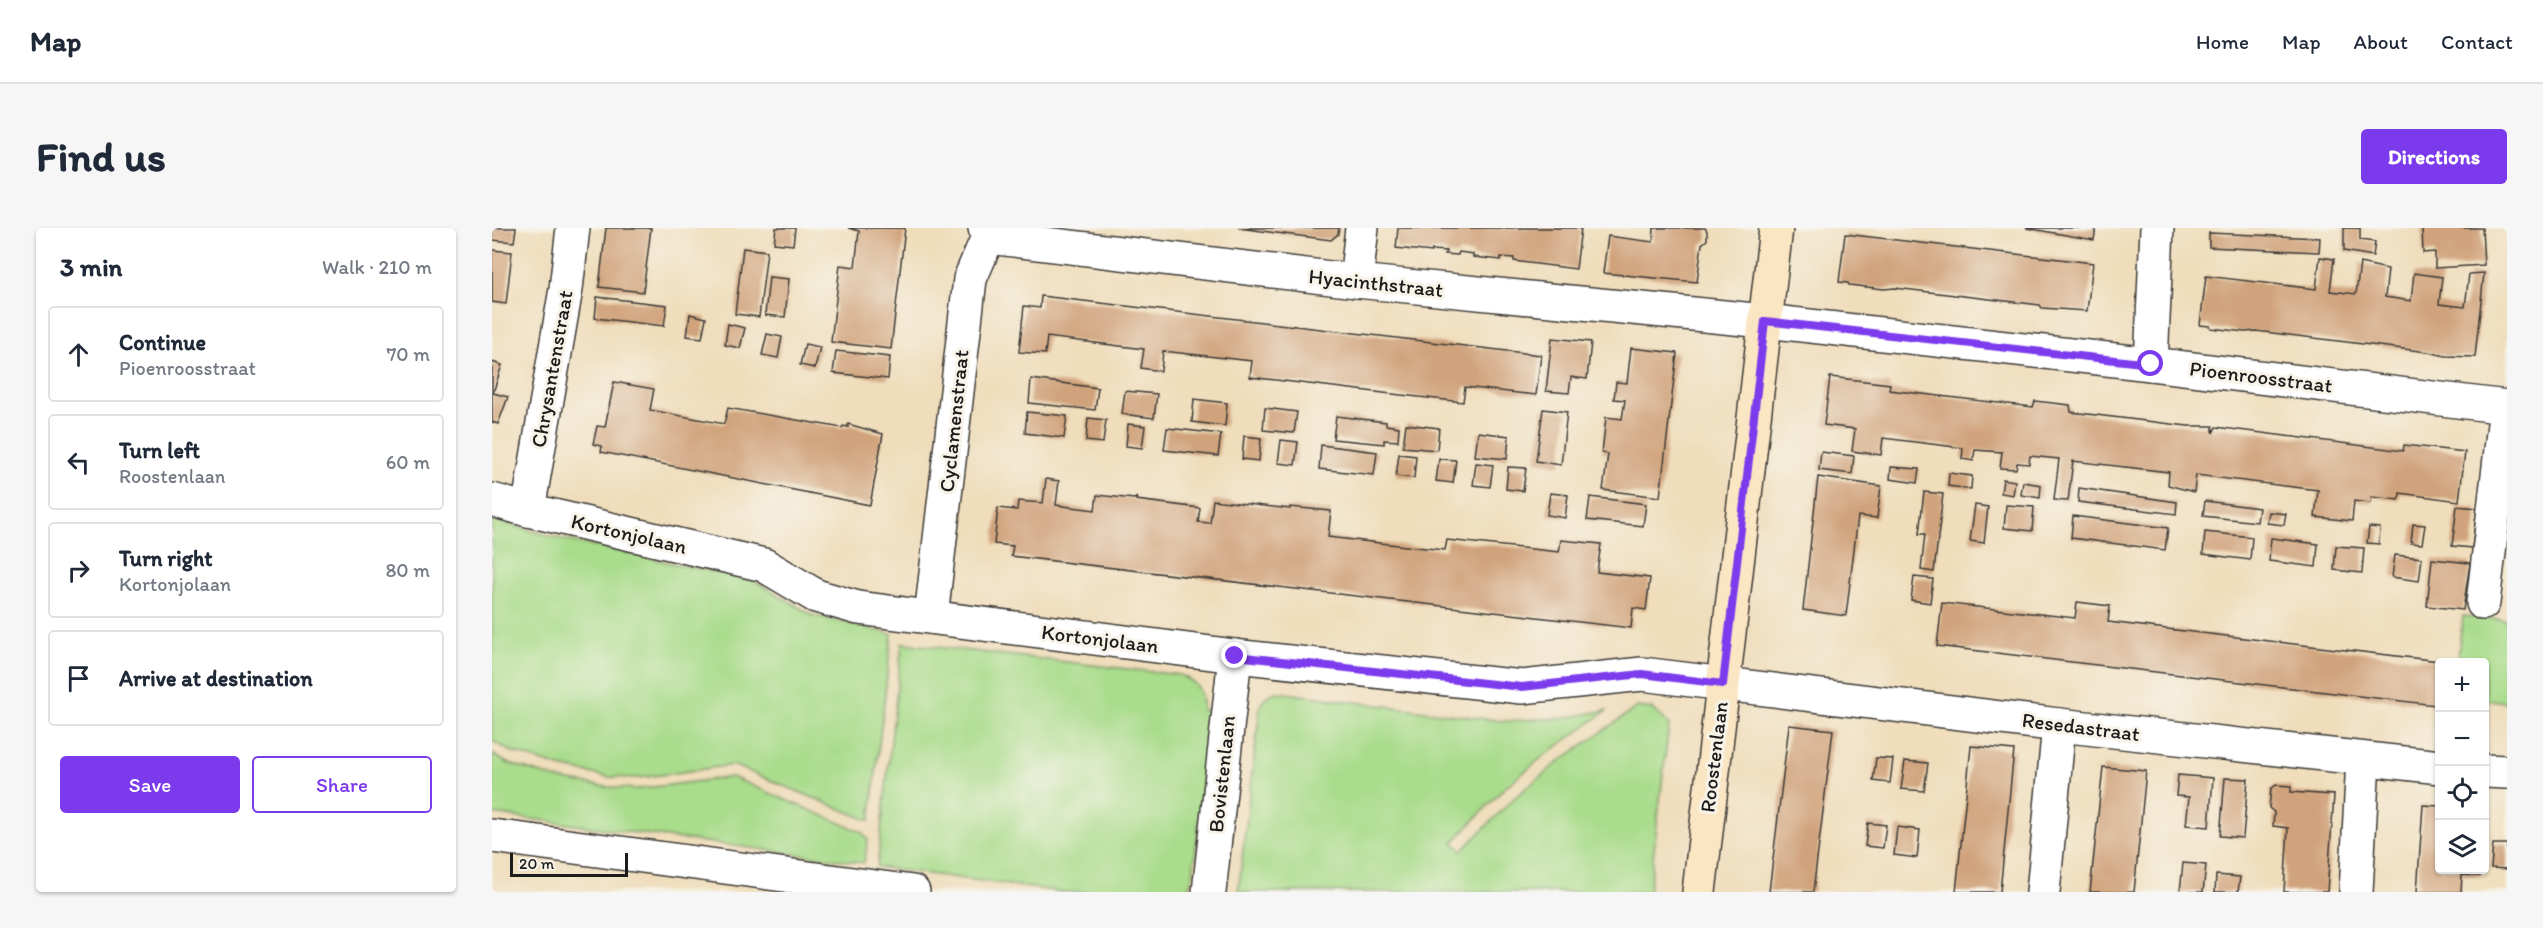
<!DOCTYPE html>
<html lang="en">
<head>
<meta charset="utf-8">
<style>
  :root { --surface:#fff; --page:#f6f6f7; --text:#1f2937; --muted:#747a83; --line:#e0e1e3; --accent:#7c3aed }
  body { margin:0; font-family:Itim,sans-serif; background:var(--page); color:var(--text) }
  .controls { position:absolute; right:18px; bottom:18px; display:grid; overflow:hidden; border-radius:6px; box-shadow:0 2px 4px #0004 }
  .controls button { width:54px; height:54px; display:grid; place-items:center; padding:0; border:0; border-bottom:2px solid var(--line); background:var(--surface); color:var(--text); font:30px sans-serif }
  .scale { position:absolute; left:18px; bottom:15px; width:118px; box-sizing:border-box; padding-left:6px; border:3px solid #1c1c1c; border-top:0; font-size:16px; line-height:21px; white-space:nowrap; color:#1c1c1c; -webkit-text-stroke:4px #f7f3e8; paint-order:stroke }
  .stop { position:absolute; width:18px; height:18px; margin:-14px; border:4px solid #7c3aed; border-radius:50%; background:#fff }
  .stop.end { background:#7c3aed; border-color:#fff; box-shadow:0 2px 6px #0008 }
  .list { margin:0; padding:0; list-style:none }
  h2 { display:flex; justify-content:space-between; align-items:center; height:78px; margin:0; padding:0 24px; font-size:26px }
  h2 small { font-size:20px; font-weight:400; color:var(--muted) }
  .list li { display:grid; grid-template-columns:39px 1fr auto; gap:18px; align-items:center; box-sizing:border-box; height:96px; margin:0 12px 12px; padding:0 12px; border:2px solid var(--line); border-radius:6px }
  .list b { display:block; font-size:22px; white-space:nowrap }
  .list p { margin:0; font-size:20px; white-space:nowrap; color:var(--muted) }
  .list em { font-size:20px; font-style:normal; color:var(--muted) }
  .actions { display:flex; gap:12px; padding:18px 24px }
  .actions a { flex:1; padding:14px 0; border:2px solid var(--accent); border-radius:6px; text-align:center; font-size:21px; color:var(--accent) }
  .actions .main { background:var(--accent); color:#fff }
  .icon { flex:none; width:33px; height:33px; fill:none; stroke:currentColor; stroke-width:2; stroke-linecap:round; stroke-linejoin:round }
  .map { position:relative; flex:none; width:2015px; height:664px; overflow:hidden; border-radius:6px }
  header { display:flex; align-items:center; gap:36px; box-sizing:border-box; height:84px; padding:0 30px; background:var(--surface); border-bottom:2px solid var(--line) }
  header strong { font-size:28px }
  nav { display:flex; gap:33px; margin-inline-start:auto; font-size:21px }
  .intro { display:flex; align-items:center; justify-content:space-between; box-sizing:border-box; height:144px; padding:0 36px }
  h1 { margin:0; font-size:42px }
  .button { padding:15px 27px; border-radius:6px; background:var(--accent); color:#fff; font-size:21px; font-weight:700 }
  main { display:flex; gap:36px; padding:0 36px }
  aside { flex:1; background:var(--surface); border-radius:6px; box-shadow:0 2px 4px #0004 }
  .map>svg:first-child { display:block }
  .green { fill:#a9dc8b; stroke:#627c54; stroke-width:1.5 }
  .building { fill:#d0a37b }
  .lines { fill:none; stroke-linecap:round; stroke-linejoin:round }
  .street-casing { stroke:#3c3934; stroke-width:36 }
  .secondary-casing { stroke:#3c3934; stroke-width:36 }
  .street { stroke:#fff; stroke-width:33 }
  .secondary { stroke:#fbe6c4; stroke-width:33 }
  .route { stroke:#7c3aed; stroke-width:8 }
  .labels { text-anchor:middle; stroke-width:6; stroke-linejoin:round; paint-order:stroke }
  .street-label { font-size:21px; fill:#1c1c1c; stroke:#f7f3e8 }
</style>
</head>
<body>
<header>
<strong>Map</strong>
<nav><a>Home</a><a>Map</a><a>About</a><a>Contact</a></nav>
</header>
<div class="intro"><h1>Find us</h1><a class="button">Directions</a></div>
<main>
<aside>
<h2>3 min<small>Walk · 210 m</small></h2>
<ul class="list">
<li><svg class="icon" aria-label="ahead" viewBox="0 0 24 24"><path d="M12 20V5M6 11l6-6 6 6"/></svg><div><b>Continue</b><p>Pioenroosstraat</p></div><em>70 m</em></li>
<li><svg class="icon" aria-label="left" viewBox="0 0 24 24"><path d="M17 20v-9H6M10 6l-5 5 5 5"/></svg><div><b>Turn left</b><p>Roostenlaan</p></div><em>60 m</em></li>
<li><svg class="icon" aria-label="right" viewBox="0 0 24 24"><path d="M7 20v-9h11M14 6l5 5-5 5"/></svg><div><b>Turn right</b><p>Kortonjolaan</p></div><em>80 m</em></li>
<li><svg class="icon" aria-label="arrive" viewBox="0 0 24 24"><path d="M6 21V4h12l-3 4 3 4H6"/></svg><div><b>Arrive at destination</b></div></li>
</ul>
<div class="actions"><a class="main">Save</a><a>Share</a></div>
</aside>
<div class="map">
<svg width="2015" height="664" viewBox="0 0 2015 664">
  <rect width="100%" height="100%" fill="#f7f3e8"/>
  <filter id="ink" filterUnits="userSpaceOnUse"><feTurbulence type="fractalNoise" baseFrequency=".0167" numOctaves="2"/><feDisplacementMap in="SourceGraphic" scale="12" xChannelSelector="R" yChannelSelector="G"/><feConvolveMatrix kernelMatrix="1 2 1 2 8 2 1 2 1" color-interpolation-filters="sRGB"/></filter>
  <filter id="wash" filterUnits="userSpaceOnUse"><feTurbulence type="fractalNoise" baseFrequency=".008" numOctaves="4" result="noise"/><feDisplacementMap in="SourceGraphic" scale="24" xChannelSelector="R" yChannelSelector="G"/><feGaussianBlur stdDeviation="1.35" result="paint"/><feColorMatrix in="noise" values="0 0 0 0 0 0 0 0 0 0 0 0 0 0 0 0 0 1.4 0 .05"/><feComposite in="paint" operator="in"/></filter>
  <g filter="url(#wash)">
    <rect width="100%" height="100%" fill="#efddbb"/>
    <g class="green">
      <polygon points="0,291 65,310 263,353 320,387 400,406 378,593 241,537 146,550 116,549 68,539 20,524 0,513"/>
      <polygon points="1971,388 2015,392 2015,474 1993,472 1992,434 1965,434"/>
      <path d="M 410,415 L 688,447 C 706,454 711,463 710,482 L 719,483 L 701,648 L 694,664 L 570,664 L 385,639 Z"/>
      <path d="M 785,464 L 1011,493 L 1072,490 L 1116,482 L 1052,528 L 1013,559 L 961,615 L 971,622 L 1023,569 L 1068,533 L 1145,479 L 1161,481 L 1177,496 L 1157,664 L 746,664 L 768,480 C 770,470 775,467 785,464 Z"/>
      <polygon points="0,526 15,535 66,551 115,559 146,561 240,549 370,604 376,612 372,635 0,586"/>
    </g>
    <g id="blocks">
      <g class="building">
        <polygon points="0,0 24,0 22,14 0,12"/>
        <polygon points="114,0 159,0 151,64 107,59"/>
        <polygon points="284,0 303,0 301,17 282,15"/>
        <polygon points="356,0 413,0 399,121 339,114 348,37 363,39 367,3"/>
        <polygon points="746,0 847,0 846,6 839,12"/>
        <polygon points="906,0 1089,0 1084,41 1022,33 1022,30 1009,29 1009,32 981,29 981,26 967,24 966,27 953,26 954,23 940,22 940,24 904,20"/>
        <polygon points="1162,0 1213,0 1215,3 1215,12 1210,16 1205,54 1111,45 1116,8 1161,14"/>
        <polygon points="1534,0 1604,0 1602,12"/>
        <polygon points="1852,0 1868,0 1868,12 1883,14 1881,28 1852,23"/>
        <polygon points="1930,0 1990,0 1992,37 1943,40 1943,24 1931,25"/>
        <polygon points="1717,5 1828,10 1827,24 1717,19"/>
        <polygon points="1353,6 1601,35 1595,83 1550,80 1548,77 1403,60 1392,61 1357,57 1356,55 1347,54"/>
        <polygon points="251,20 275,23 267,89 243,86"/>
        <polygon points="0,22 20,24 14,76 0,74"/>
        <polygon points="1828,29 1842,31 1838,63 1864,66 1868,35 1896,41 1893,69 1919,73 1922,45 1950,49 1947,76 1973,79 1977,46 1992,45 1983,129 1954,128 1936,124 1764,103 1753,104 1719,100 1718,98 1708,97 1714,48 1824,61"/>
        <polygon points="277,49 297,51 293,89 273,87"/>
        <polygon points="549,68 1049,127 1044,167 973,159 971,174 900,166 758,149 760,133 671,123 669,143 649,140 652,121 555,109 553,126 527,124 532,78 548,80"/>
        <polygon points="105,69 175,77 172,98 103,90"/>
        <polygon points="198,86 214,90 210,110 195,108"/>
        <polygon points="236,96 253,100 248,120 233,117"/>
        <polygon points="275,106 290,109 286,130 270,127"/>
        <polygon points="1060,110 1099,114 1095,151 1079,149 1077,165 1054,163"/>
        <polygon points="313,116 328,119 323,140 308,137"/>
        <polygon points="1139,120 1185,125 1168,269 1111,262 1116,226 1110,225 1114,189 1130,191 1133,172 1122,171 1124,154 1135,155"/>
        <polygon points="344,123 398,129 396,151 341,145"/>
        <polygon points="0,134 10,137 1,165 16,169 6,196 0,194"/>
        <polygon points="1338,149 1398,156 1397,162 1541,179 1543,173 1578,177 1579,184 1696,198 1721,198 1721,205 1724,199 1911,223 1912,217 1973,224 1967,273 1908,265 1907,272 1880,269 1879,275 1862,273 1860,293 1851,292 1823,289 1826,262 1704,247 1702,264 1676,257 1677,244 1581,233 1576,273 1562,272 1567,231 1538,228 1537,236 1525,235 1524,241 1508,240 1510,224 1483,222 1481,233 1470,231 1471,220 1391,210 1389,227 1360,223 1363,201 1332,197"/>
        <polygon points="539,151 606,160 603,182 537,175"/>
        <polygon points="122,154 162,161 158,182 232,196 236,180 350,200 351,198 356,199 356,196 391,206 378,277 109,224 110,218 101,216 105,198 113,199"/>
        <polygon points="633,163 665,166 662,190 630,186"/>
        <polygon points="702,171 735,175 733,198 700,194"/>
        <polygon points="773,180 805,184 802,205 771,202"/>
        <polygon points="1051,181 1075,184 1069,237 1044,233"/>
        <polygon points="535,184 575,188 572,210 533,205"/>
        <polygon points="844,188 894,194 894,197 907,199 906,213 892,212 892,216 841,211"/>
        <polygon points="596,190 614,192 611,215 594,213"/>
        <polygon points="636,196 653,198 650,220 634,218"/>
        <polygon points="914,196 947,200 945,222 911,219"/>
        <polygon points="675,200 729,206 726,228 672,222"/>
        <polygon points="986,204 1017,208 1015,231 983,228"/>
        <polygon points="752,208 769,210 767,233 750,231"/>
        <polygon points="789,212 806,214 803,237 786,235"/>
        <polygon points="829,217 885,224 882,247 827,241"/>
        <polygon points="1329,224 1362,228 1360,246 1327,242"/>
        <polygon points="907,226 924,228 922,250 904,248"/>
        <polygon points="947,231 964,232 961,255 944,253"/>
        <polygon points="984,235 1001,237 998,259 981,257"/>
        <polygon points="1016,239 1034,240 1031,263 1014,261"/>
        <polygon points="1399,239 1427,241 1425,255 1398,251"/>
        <polygon points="1457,245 1480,248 1479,261 1456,258"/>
        <polygon points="1326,249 1389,258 1385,290 1366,288 1354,388 1311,382"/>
        <polygon points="554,251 567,253 564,277 603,282 605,267 642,271 645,269 644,272 708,280 706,294 718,295 721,272 798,281 798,279 839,283 836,309 914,318 953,322 955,312 1067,324 1069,312 1109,316 1105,344 1158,350 1154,382 1141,380 1139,400 519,328 521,318 502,316 506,280 525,282 526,273 551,275"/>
        <polygon points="1511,251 1523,253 1521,267 1509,265"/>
        <polygon points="1531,254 1549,257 1548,270 1529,267"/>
        <polygon points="1587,260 1685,274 1684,286 1586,274"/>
        <polygon points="1432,264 1451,266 1442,344 1429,342 1433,306 1427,306"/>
        <polygon points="1058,265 1076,267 1073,290 1055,287"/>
        <polygon points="1098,269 1154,276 1151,298 1095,292"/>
        <polygon points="1713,273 1767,280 1765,294 1711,288"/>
        <polygon points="1483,277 1496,279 1492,315 1478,313"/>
        <polygon points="1514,277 1542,279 1540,303 1512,300"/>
        <polygon points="1965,278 1985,280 1980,320 1960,318"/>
        <polygon points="1777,284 1794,286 1792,297 1775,295"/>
        <polygon points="1581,288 1676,300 1673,322 1579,310"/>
        <polygon points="1921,296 1933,297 1930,316 1919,315"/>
        <polygon points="1877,299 1888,300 1887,316 1875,315"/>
        <polygon points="1713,304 1760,309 1758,332 1711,326"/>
        <polygon points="1779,310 1826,316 1824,339 1777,333"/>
        <polygon points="1844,318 1872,320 1870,345 1842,342"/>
        <polygon points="1903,327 1930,330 1927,353 1900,349"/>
        <polygon points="1940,331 1978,335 1971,382 1935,378"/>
        <polygon points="1422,349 1441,351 1438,375 1419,372"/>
        <polygon points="1585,374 1618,378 1616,394 1947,433 1943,477 1445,418 1450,375 1583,390"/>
        <polygon points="1297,497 1341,502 1321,664 1277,664"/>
        <polygon points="1479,518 1522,522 1508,664 1464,664"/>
        <polygon points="1384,530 1401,531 1398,555 1381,553"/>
        <polygon points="1413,533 1436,535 1432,563 1409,561"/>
        <polygon points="1611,539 1654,543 1642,664 1598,664"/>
        <polygon points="1686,547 1721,550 1717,599 1694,597 1697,569 1684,568"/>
        <polygon points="1733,550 1756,551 1751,610 1728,608"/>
        <polygon points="1784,557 1799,558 1799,564 1842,567 1835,664 1792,664 1796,600 1781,598 1782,584 1777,580 1779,561"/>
        <polygon points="1931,577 1947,578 1947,642 1989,642 1988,648 1970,647 1969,664 1925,664"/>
        <polygon points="1376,595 1394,597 1391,620 1373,618"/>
        <polygon points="1405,599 1428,602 1425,630 1402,627"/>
        <polygon points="2001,616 2015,616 2015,641 1999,640"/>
        <polygon points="1691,635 1714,637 1711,664 1688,664"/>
        <polygon points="1724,647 1748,649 1746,664 1723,664"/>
      </g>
    </g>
  </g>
  <g filter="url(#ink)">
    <use href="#blocks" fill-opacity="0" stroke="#3c3934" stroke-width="1.5"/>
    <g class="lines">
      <g class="street-casing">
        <g id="street">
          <polyline points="496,9 864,53 1273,93 1659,136 2015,179"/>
          <polyline points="864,53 870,0"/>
          <polyline points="1659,136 1665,0"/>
          <polyline points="0,272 36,282 272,337 324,368 366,380 743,428 1030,459 1150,446 1567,497 1948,539"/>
          <polyline points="36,282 74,61 81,0"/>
          <polyline points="1991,375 2014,179"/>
          <polyline points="439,389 478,51 496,9 493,0"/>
          <polyline points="1992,543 2015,544"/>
          <polyline points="0,608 421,664"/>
          <polyline points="717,664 743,428"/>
          <polyline points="1551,664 1567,497"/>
          <polyline points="1864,664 1871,531"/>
        </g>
      </g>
      <g class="secondary-casing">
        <polyline id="secondary" points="1207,664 1284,0"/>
      </g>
      <use href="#street" class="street"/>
      <use href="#secondary" class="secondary"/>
    </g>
  </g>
  <g class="lines" filter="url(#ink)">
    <polyline class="route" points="743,428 1030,459 1150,446 1231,456 1273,93 1659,136"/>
  </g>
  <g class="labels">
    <g class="street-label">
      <text transform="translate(884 55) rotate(6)" y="7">Hyacinthstraat</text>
      <text transform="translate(60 141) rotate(-80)" y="7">Chrysantenstraat</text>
      <text transform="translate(1769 149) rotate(7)" y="7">Pioenroosstraat</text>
      <text transform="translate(462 193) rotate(-84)" y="7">Cyclamenstraat</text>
      <text transform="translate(137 306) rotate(13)" y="7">Kortonjolaan</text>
      <text transform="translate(608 411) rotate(7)" y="7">Kortonjolaan</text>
      <text transform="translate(1589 499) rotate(7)" y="7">Resedastraat</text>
      <text transform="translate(1222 529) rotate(-83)" y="7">Roostenlaan</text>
      <text transform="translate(730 546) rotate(-84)" y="7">Bovistenlaan</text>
    </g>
  </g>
</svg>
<div class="controls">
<button>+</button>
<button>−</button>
<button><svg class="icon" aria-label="locate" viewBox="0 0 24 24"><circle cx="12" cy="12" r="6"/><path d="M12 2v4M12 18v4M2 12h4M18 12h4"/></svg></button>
<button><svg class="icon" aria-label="layers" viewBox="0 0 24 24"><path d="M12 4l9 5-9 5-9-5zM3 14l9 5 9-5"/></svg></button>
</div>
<div class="scale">20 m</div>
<div class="stop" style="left:1659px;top:136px"></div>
<div class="stop end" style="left:743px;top:428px"></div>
</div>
</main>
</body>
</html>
